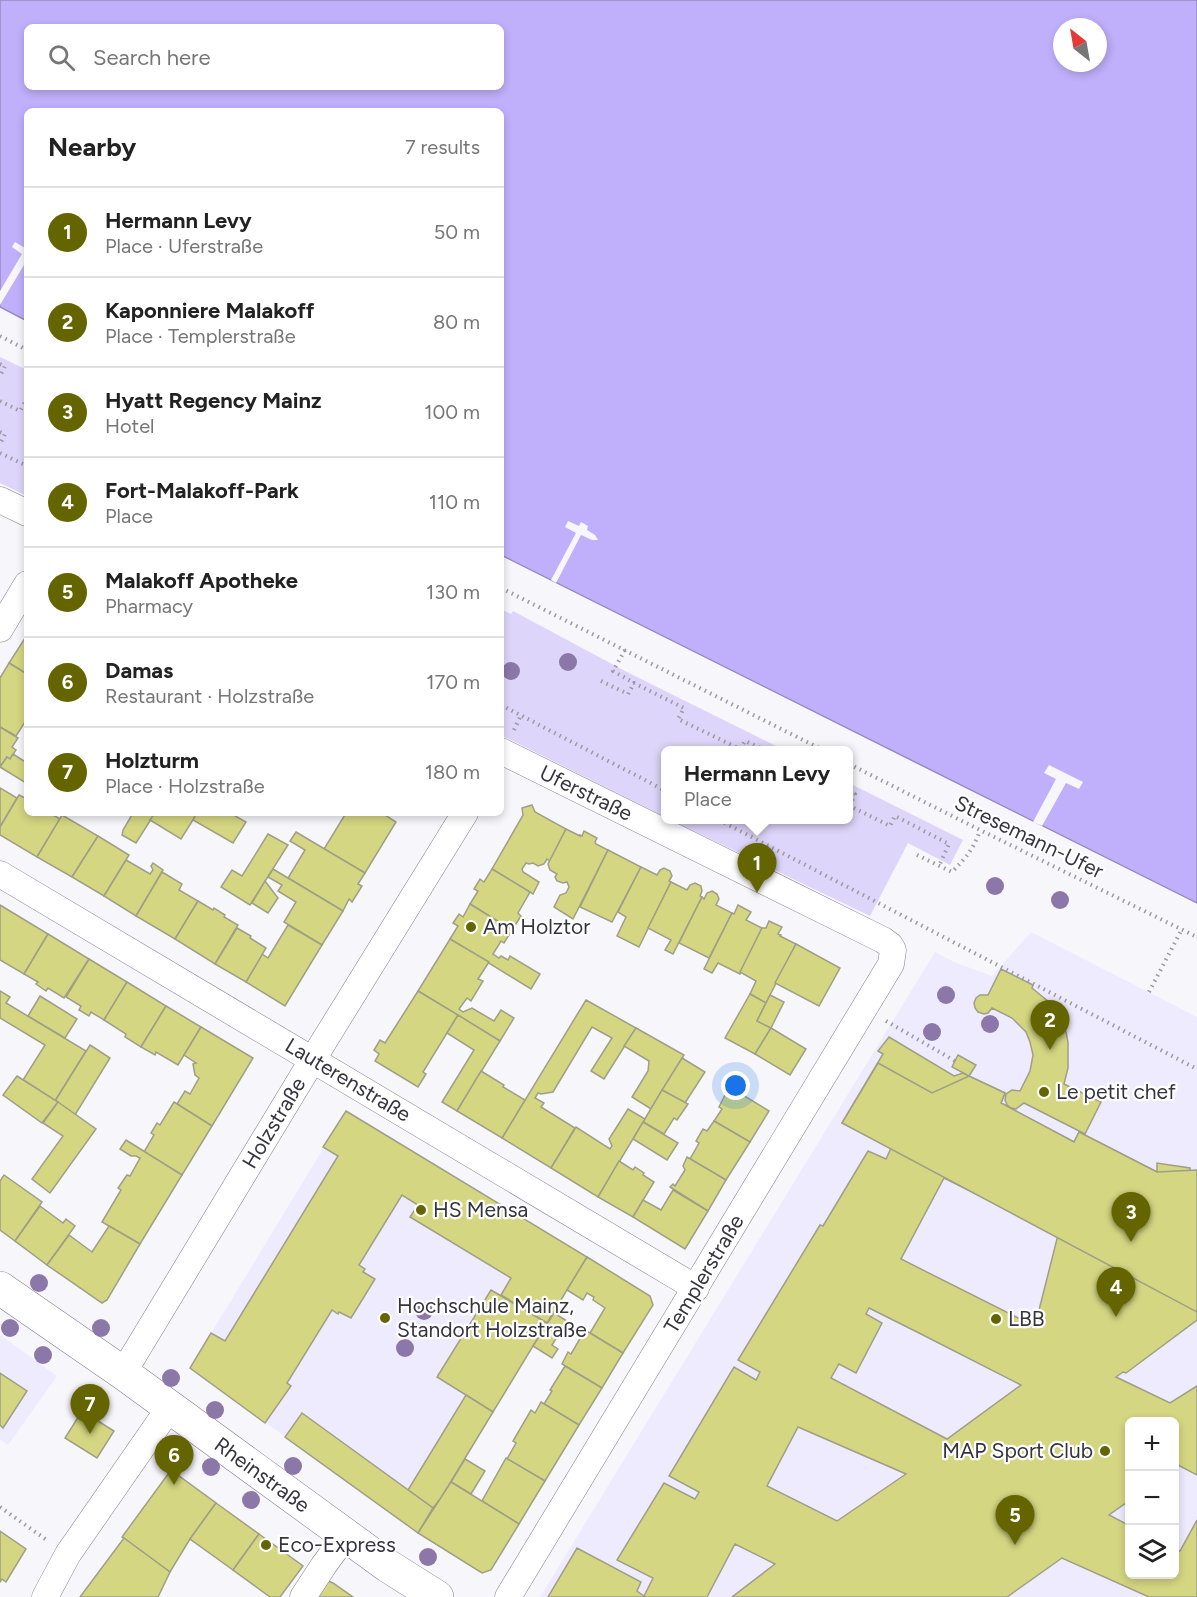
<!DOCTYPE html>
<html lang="en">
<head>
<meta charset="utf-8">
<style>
  :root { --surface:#fff; --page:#f6f6f6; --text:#222; --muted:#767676; --line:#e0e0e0; --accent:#656500 }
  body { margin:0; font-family:Figtree,sans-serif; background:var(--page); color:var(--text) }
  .controls { position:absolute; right:18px; bottom:18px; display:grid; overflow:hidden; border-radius:9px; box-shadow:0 3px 9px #0003 }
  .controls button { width:54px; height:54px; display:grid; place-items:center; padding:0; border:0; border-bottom:2px solid var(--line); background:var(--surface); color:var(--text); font:30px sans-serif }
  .compass { position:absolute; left:1053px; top:18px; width:54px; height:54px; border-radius:50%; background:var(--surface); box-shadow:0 3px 9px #0003; rotate:329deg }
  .you { position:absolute; left:736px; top:1086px; width:21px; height:21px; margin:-15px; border:4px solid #fff; border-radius:50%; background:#1a73e8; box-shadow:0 0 0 9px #1a73e833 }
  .badge { display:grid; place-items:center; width:39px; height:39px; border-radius:50%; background:var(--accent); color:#fff; font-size:20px; font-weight:700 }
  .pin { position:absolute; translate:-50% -50px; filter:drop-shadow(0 2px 3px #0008) }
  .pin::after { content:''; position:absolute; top:32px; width:21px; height:18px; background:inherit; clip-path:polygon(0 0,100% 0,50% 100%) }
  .popup { position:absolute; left:661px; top:746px; width:192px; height:78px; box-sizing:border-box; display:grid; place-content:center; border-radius:9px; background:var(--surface); filter:drop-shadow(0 2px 4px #0005); font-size:20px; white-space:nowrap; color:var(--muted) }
  .popup b { font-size:22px; color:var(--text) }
  .popup::after { content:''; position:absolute; left:50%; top:100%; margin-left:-12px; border:12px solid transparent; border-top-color:var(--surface) }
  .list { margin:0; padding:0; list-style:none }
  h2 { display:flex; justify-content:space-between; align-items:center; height:78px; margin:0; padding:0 24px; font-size:26px }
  h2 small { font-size:20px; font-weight:400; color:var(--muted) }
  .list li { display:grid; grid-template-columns:39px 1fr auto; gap:18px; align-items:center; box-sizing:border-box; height:90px; padding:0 24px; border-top:2px solid var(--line) }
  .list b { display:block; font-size:22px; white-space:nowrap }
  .list p { margin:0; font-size:20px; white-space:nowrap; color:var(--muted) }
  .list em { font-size:20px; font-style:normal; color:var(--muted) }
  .icon { flex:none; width:33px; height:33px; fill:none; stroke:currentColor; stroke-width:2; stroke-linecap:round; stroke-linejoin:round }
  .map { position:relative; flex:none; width:1197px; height:1597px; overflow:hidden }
  .search { position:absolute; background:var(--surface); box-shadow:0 3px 9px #0003; left:24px; top:24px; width:480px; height:66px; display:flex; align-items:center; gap:15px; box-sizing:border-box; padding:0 21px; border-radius:9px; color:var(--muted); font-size:22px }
  .panel { position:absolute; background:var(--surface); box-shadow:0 3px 9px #0003; left:24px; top:108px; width:480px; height:708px; border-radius:9px }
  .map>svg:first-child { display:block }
  .built { fill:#eeebff; fill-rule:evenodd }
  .green { fill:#ddd6fa }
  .water { fill:#c0affa; stroke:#978ac2; stroke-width:1.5; fill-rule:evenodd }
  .pier { fill:#f7f6fb }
  .building { fill:#d4d682; stroke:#9e9f86; stroke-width:1.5; fill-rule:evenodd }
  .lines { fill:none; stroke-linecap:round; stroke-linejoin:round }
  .street-casing { stroke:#847f97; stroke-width:27 }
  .secondary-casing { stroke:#847f97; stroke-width:34 }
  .path { stroke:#9b9aa1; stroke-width:4; stroke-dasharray:1.5 4.5; stroke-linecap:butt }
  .street { stroke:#fff; stroke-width:26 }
  .secondary { stroke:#fff; stroke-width:33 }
  .tree { fill:#8b78a9 }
  .poi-dot { fill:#656500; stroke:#fff; stroke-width:2 }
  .labels { text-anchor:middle; stroke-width:4.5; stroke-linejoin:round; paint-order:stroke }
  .street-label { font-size:21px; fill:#36343e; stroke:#fff }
  .poi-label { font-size:21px; fill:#36343e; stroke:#fff; text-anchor:start }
</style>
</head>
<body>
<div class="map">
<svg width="1197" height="1597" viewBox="0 0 1197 1597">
  <rect width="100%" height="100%" fill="#f7f6fb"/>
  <g class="built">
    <path d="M 1031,932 L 1197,1017 L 1197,1597 L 540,1597 L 935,952 L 954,962 L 992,976 ZM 1130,1422 L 1174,1422 L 1174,1574 L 1130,1574 Z"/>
    <polygon points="346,1111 587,1257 441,1498 418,1533 190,1368"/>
    <polygon points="0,1335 57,1376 8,1445 0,1439"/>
  </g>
  <g class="green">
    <polygon points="0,357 27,370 27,496 0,483"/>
    <polygon points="501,609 511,614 513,611 625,671 784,750 666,750 665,817 501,735"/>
    <polygon points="849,783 963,840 950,865 908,843 870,916 671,820 849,820"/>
  </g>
  <path class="water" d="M 0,0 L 1197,0 L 1197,903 L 501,555 L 501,111 L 27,111 L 27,321 L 0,307 ZM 27,27 L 501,27 L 501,87 L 27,87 ZM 1062,27 L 1098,27 L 1098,63 L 1062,63 Z"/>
  <g class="pier">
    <polygon points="15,242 25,248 27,244 27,260 0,305 0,291 22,254 12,247"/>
    <polygon points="568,521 579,526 581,522 588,526 587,530 595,535 598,540 592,540 581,535 556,583 551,580 576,533 565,527"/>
    <polygon points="1049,765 1083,782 1079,789 1066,783 1042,826 1033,822 1056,779 1044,773"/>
  </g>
  <g class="building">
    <polygon points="27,635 27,674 9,663"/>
    <polygon points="9,663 27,674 27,719 16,736 0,727 0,678"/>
    <polygon points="0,727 18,738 12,747 16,750 10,759 7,757 0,767"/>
    <polygon points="13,754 27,763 26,783 0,767 7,757 10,759"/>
    <polygon points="0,788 17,798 0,827"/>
    <polygon points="19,795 27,799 27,813 50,813 60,819 37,857 0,835 0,827"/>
    <polygon points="532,805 535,812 566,829 550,861 547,859 544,864 538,866 533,863 529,864 526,863 522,869 523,872 539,882 533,894 492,869 523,815 522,808"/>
    <polygon points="133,813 155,813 136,843 122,835 123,830"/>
    <polygon points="155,813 194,813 196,815 181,839 150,820"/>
    <polygon points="197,813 230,813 246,822 233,843 193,820"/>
    <polygon points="346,813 382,813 396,822 365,873 324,849"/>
    <polygon points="62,815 98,836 72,877 37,857"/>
    <polygon points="566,829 580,836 580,835 582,836 584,831 597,838 595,842 596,844 608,850 573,919 554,907 560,895 566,893 569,887 567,882 563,883 557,881 555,877 557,874 550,870 548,864"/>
    <polygon points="296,832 365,873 358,884 362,886 352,902 349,899 343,911 288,878 305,850 290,841"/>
    <polygon points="268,834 288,845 250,905 221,887 232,870 242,876"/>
    <polygon points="98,836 129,855 104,896 72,877"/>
    <polygon points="608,850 641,867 612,922 580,907"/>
    <polygon points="126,860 150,874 153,870 151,866 153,863 163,870 136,916 104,896"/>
    <polygon points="641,867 657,875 660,870 664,868 670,871 672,876 669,881 671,882 639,947 617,936 626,917 618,912"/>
    <polygon points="273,869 343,911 322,945 284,922 296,902 278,891 282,885 268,877"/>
    <polygon points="492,869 530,892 518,913 521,916 512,930 470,904 478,891 474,889 480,879 484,882"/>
    <polygon points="162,872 182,884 179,890 198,901 175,939 136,916"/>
    <polygon points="265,881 278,898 268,913 252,903"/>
    <polygon points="671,882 687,890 690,885 695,883 701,886 702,891 700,896 702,897 673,954 665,950 671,940 648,928"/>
    <polygon points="712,891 717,894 719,899 716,905 732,913 709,958 679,943 702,897 704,899 707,893"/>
    <polygon points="198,901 213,910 214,908 225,915 224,917 238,925 215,964 175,939"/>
    <polygon points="470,904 512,930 504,943 501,941 493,954 499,958 501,956 508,960 510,956 540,974 531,989 450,939 458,926 453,923 459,914 463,917"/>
    <polygon points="0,905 48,934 24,974 0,960"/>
    <polygon points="738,905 751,912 746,920 762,928 740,974 718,963 712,973 704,969 732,913 734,914"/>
    <polygon points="769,921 782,927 778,934 781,935 780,936 796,944 766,1003 750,994 756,981 740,972 762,928 766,928"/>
    <polygon points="288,925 322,945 285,1006 246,982 262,954 268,958"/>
    <polygon points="237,928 251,936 250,938 266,948 246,982 215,964"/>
    <polygon points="48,934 89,959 64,998 48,988 46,991 36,984 38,982 24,974"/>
    <polygon points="450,939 489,962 478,979 483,981 471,1001 467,998 459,1009 463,1012 472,1008 494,1021 501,1010 514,1018 500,1041 418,991"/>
    <polygon points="796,944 840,968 819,1006 775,983"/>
    <polygon points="89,959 127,982 104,1020 91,1012 89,1016 79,1010 81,1006 66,997"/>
    <polygon points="1001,969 1033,985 1032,988 1049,1002 1059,1016 1066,1032 1068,1042 1068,1068 1064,1084 1101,1102 1085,1134 1024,1103 1016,1109 1011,1108 1007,1105 1005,1100 1006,1094 1012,1090 1020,1091 1030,1071 1033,1055 1030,1042 1026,1032 1012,1018 992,1008 988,1013 984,1014 978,1012 975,1008 974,1003 976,998 980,995 988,995"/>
    <polygon points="127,982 166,1006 141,1047 125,1037 126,1034 104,1020"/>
    <polygon points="0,991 10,997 6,1003 86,1051 55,1101 23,1080 45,1045 0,1018"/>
    <polygon points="418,991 458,1015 423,1072 426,1074 418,1087 375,1061 379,1054 374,1050 380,1040 385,1043"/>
    <polygon points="750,994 766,1003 757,1021 771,1028 755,1054 725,1038"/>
    <polygon points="770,995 784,1002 771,1028 757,1021"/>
    <polygon points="40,996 77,1019 65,1038 28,1016"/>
    <polygon points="586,1000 636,1028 604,1079 591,1071 612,1038 592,1027 553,1092 541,1094 538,1093 535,1098 544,1103 541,1107 575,1128 551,1168 502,1138"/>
    <polygon points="166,1006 201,1027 178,1065 156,1052 155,1055 141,1047"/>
    <polygon points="458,1015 500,1041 457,1111 442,1102 474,1050 447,1033"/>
    <polygon points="201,1027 253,1058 212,1126 177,1104 185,1091 190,1094 199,1078 195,1075 193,1064 196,1063 184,1055"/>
    <polygon points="636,1028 684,1055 651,1109 632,1097 648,1071 649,1061 624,1046"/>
    <polygon points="771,1028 806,1049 790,1075 755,1054"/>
    <path d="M 889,1037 L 954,1076 L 963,1073 L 1005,1093 L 1001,1103 L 1074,1142 L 1079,1132 L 1157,1172 L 1157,1163 L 1190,1168 L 1190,1172 L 1192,1172 L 1195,1173 L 1197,1170 L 1197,1320 L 1126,1373 L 1123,1372 L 1116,1377 L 1170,1403 L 1197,1386 L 1197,1475 L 1178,1465 L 1174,1468 L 1174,1422 L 1130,1422 L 1130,1500 L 1109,1515 L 1130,1526 L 1130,1574 L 1174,1574 L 1174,1549 L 1180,1551 L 1197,1520 L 1197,1597 L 1149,1597 L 1062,1558 L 1007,1597 L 732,1597 L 775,1564 L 735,1544 L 707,1597 L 548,1597 L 577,1548 L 641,1582 L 637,1591 L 644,1596 L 653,1578 L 617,1560 L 664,1483 L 695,1499 L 699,1492 L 669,1476 L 734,1367 L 756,1380 L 760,1372 L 738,1360 L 820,1225 L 823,1226 L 868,1151 L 886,1159 L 891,1148 L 842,1123 L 883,1054 L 878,1051 ZM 944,1178 L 1058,1235 L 1039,1310 L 1032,1325 L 901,1259 ZM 869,1308 L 919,1333 L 1021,1385 L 947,1439 L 831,1378 L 839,1364 L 856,1373 L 882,1323 L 866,1314 ZM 798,1427 L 906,1474 L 837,1521 L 767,1486 Z"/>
    <polygon points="90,1045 110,1058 75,1115 55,1101"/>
    <polygon points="958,1055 976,1065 969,1076 952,1067"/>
    <polygon points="682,1058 705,1072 685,1103 662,1090"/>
    <polygon points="878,1063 932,1093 969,1076 1005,1093 1001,1103 1074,1142 1079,1132 1157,1172 1197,1170 1197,1312 842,1123"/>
    <polygon points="481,1071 504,1085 503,1087 525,1100 502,1138 457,1111"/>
    <polygon points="17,1076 58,1102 42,1123 3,1095"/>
    <polygon points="733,1089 769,1111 750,1142 714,1121 722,1109 719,1107 726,1093 729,1095"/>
    <polygon points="662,1090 688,1104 677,1120 674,1118 664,1134 643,1122"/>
    <polygon points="58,1102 96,1129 50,1193 32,1179 63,1136 43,1123"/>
    <polygon points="174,1102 212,1126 182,1175 144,1152 154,1135 151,1133 157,1123 160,1125"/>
    <polygon points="628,1109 645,1119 598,1197 551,1168 576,1127 610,1149 612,1146 609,1139"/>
    <polygon points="346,1111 587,1257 547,1323 501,1295 511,1278 410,1217 418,1205 402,1195 359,1265 365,1269 363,1272 375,1279 351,1318 339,1312 338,1314 332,1310 287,1383 291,1386 265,1423 190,1368 211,1333 225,1341 338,1156 323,1147"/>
    <polygon points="714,1121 750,1142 726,1180 690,1159 699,1143 696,1141 703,1129 707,1131"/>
    <polygon points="643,1122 678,1143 667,1160 633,1139"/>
    <polygon points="126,1140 182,1175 140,1244 102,1222 121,1190 118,1188 127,1175 130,1176 140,1158 136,1156 131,1156 120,1149"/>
    <polygon points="687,1157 726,1180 708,1211 670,1187 673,1184 675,1186 685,1170 683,1166"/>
    <polygon points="619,1161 633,1170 635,1167 644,1173 643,1175 654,1182 633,1217 598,1197"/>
    <polygon points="4,1175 42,1202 15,1241 0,1230 0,1181"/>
    <polygon points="673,1190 708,1211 685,1249 633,1217 643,1200 661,1210"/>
    <polygon points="40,1206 63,1223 66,1219 75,1226 47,1265 15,1241"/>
    <polygon points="109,1226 140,1244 107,1300 102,1303 47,1265 69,1235 92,1252"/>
    <polygon points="587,1257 650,1296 653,1305 623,1353 590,1333 605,1308 593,1300 594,1297 587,1293 583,1300 567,1290"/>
    <polygon points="491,1290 547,1323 493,1412 437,1377"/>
    <polygon points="554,1313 567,1321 552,1345 558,1349 552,1358 533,1346"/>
    <polygon points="585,1330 623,1353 602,1388 562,1364 568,1352 571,1354"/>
    <polygon points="565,1366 602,1388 579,1425 544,1404 552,1391 550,1390"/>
    <polygon points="0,1373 27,1391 3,1428 0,1425"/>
    <polygon points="466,1395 493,1412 441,1498 433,1508 408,1490"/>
    <polygon points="541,1402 579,1425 545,1481 507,1459 516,1443 513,1441 531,1410 535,1413"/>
    <polygon points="82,1411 114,1431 97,1458 65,1438"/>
    <polygon points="302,1413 433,1508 418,1533 285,1437"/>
    <polygon points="506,1458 545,1481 519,1524 482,1501"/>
    <polygon points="465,1459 485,1471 471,1494 451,1482"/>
    <polygon points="171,1470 216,1503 190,1539 170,1572 122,1537"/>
    <polygon points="451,1482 519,1524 491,1570 482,1573 418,1533"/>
    <polygon points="216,1503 259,1534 233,1570 190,1539"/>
    <polygon points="0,1531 26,1549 6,1582 2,1579 0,1582"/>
    <polygon points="259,1534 303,1566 280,1597 270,1597 233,1570"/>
    <polygon points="124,1538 170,1572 158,1597 80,1597"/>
    <polygon points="328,1581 333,1583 353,1597 309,1597"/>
  </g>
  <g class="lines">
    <g class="street-casing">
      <g id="street">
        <polyline points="0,500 27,513"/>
        <polyline points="0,629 27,584"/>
        <polyline points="501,751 883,940 890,945 893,950 891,964 508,1597"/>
        <polyline points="0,874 696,1288"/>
        <polyline points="123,1373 313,1059 465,813"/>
        <polyline points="45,1597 68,1554 170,1407"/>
        <polyline points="303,1597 324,1565 345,1536"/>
      </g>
    </g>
    <g class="secondary-casing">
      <polyline id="secondary" points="0,1288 123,1373 388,1566 437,1597"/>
    </g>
    <g class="path">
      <polyline points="0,336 27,350"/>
      <polyline points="0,364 5,366 0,376"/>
      <polyline points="0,401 20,411 26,400 27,400"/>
      <polyline points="0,432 5,434 0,444"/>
      <polyline points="0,453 27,466"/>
      <polyline points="501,588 823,750"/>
      <polyline points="501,621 506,623"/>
      <polyline points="625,650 613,671 634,683"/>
      <polyline points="601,681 628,694 634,683 684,708 678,719 740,749 745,741 765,750"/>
      <polyline points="501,705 666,791"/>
      <polyline points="514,730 521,715"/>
      <polyline points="849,764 980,830 1197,937"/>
      <polyline points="849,791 855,794 850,806 890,826 895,816 949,844 939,866"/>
      <polyline points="719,820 1197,1069"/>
      <path d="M 917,855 L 952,872 C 966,857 973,851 980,830"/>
      <polyline points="1149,992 1182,929"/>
      <polyline points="886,1021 955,1061"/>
      <polyline points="0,1507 48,1541"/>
    </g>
    <use href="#street" class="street"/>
    <use href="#secondary" class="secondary"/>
  </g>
  <g class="tree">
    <circle cx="568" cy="662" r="9"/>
    <circle cx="511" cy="671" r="9"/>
    <circle cx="995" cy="886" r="9"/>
    <circle cx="1060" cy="900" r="9"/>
    <circle cx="946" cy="995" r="9"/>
    <circle cx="990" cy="1024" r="9"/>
    <circle cx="932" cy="1032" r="9"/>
    <circle cx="39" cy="1283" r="9"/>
    <circle cx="424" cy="1311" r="9"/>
    <circle cx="10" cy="1328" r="9"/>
    <circle cx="101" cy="1328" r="9"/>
    <circle cx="405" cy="1348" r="9"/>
    <circle cx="43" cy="1355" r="9"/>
    <circle cx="171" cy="1378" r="9"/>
    <circle cx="215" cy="1410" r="9"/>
    <circle cx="293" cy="1466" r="9"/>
    <circle cx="211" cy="1467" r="9"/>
    <circle cx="251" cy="1500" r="9"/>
    <circle cx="428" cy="1557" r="9"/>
  </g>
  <g class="poi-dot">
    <circle cx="471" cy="927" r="6"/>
    <circle cx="1044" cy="1092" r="6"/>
    <circle cx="421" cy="1210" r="6"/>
    <circle cx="385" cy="1318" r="6"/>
    <circle cx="996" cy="1319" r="6"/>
    <circle cx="1105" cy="1451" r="6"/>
    <circle cx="266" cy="1545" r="6"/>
  </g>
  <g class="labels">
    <g class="street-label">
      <text transform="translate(586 793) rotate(26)" y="7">Uferstraße</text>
      <text transform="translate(1029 837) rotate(26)" y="7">Stresemann-Ufer</text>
      <text transform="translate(348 1080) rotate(31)" y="7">Lauterenstraße</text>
      <text transform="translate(274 1123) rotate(-59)" y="7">Holzstraße</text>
      <text transform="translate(704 1274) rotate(-59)" y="7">Templerstraße</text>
      <text transform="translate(262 1475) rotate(36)" y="7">Rheinstraße</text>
    </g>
    <g class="poi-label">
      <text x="483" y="934">Am Holztor</text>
      <text x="1056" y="1099">Le petit chef</text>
      <text x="433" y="1217">HS Mensa</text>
      <text x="397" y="1313">Hochschule Mainz,<tspan x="397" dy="24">Standort Holzstraße</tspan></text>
      <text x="1008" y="1326">LBB</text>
      <text x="1093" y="1458" text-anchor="end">MAP Sport Club</text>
      <text x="278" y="1552">Eco-Express</text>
    </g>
  </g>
</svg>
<div class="controls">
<button>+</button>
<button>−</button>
<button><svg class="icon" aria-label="layers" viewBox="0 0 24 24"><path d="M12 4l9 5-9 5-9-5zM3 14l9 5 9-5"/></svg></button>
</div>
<svg class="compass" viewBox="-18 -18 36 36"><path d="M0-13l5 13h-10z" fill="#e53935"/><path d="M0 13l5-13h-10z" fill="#767676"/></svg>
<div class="you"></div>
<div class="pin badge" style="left:757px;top:893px">1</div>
<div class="popup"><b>Hermann Levy</b>Place</div>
<div class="pin badge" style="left:1050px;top:1050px">2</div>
<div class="pin badge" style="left:1131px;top:1242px">3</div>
<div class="pin badge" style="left:1116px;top:1317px">4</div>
<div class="pin badge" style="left:1015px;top:1545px">5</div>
<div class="pin badge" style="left:174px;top:1485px">6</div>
<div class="pin badge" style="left:90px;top:1434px">7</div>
<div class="search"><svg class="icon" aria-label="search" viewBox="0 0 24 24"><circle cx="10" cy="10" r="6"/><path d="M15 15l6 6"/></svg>Search here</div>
<section class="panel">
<h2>Nearby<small>7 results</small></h2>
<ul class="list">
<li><span class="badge">1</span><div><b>Hermann Levy</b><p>Place · Uferstraße</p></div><em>50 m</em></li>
<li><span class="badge">2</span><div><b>Kaponniere Malakoff</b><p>Place · Templerstraße</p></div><em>80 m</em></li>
<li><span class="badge">3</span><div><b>Hyatt Regency Mainz</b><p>Hotel</p></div><em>100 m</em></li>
<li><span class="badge">4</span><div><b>Fort-Malakoff-Park</b><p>Place</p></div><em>110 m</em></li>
<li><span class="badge">5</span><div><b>Malakoff Apotheke</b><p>Pharmacy</p></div><em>130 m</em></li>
<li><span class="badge">6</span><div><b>Damas</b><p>Restaurant · Holzstraße</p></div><em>170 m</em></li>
<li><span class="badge">7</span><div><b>Holzturm</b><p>Place · Holzstraße</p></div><em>180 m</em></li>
</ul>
</section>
</div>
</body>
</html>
